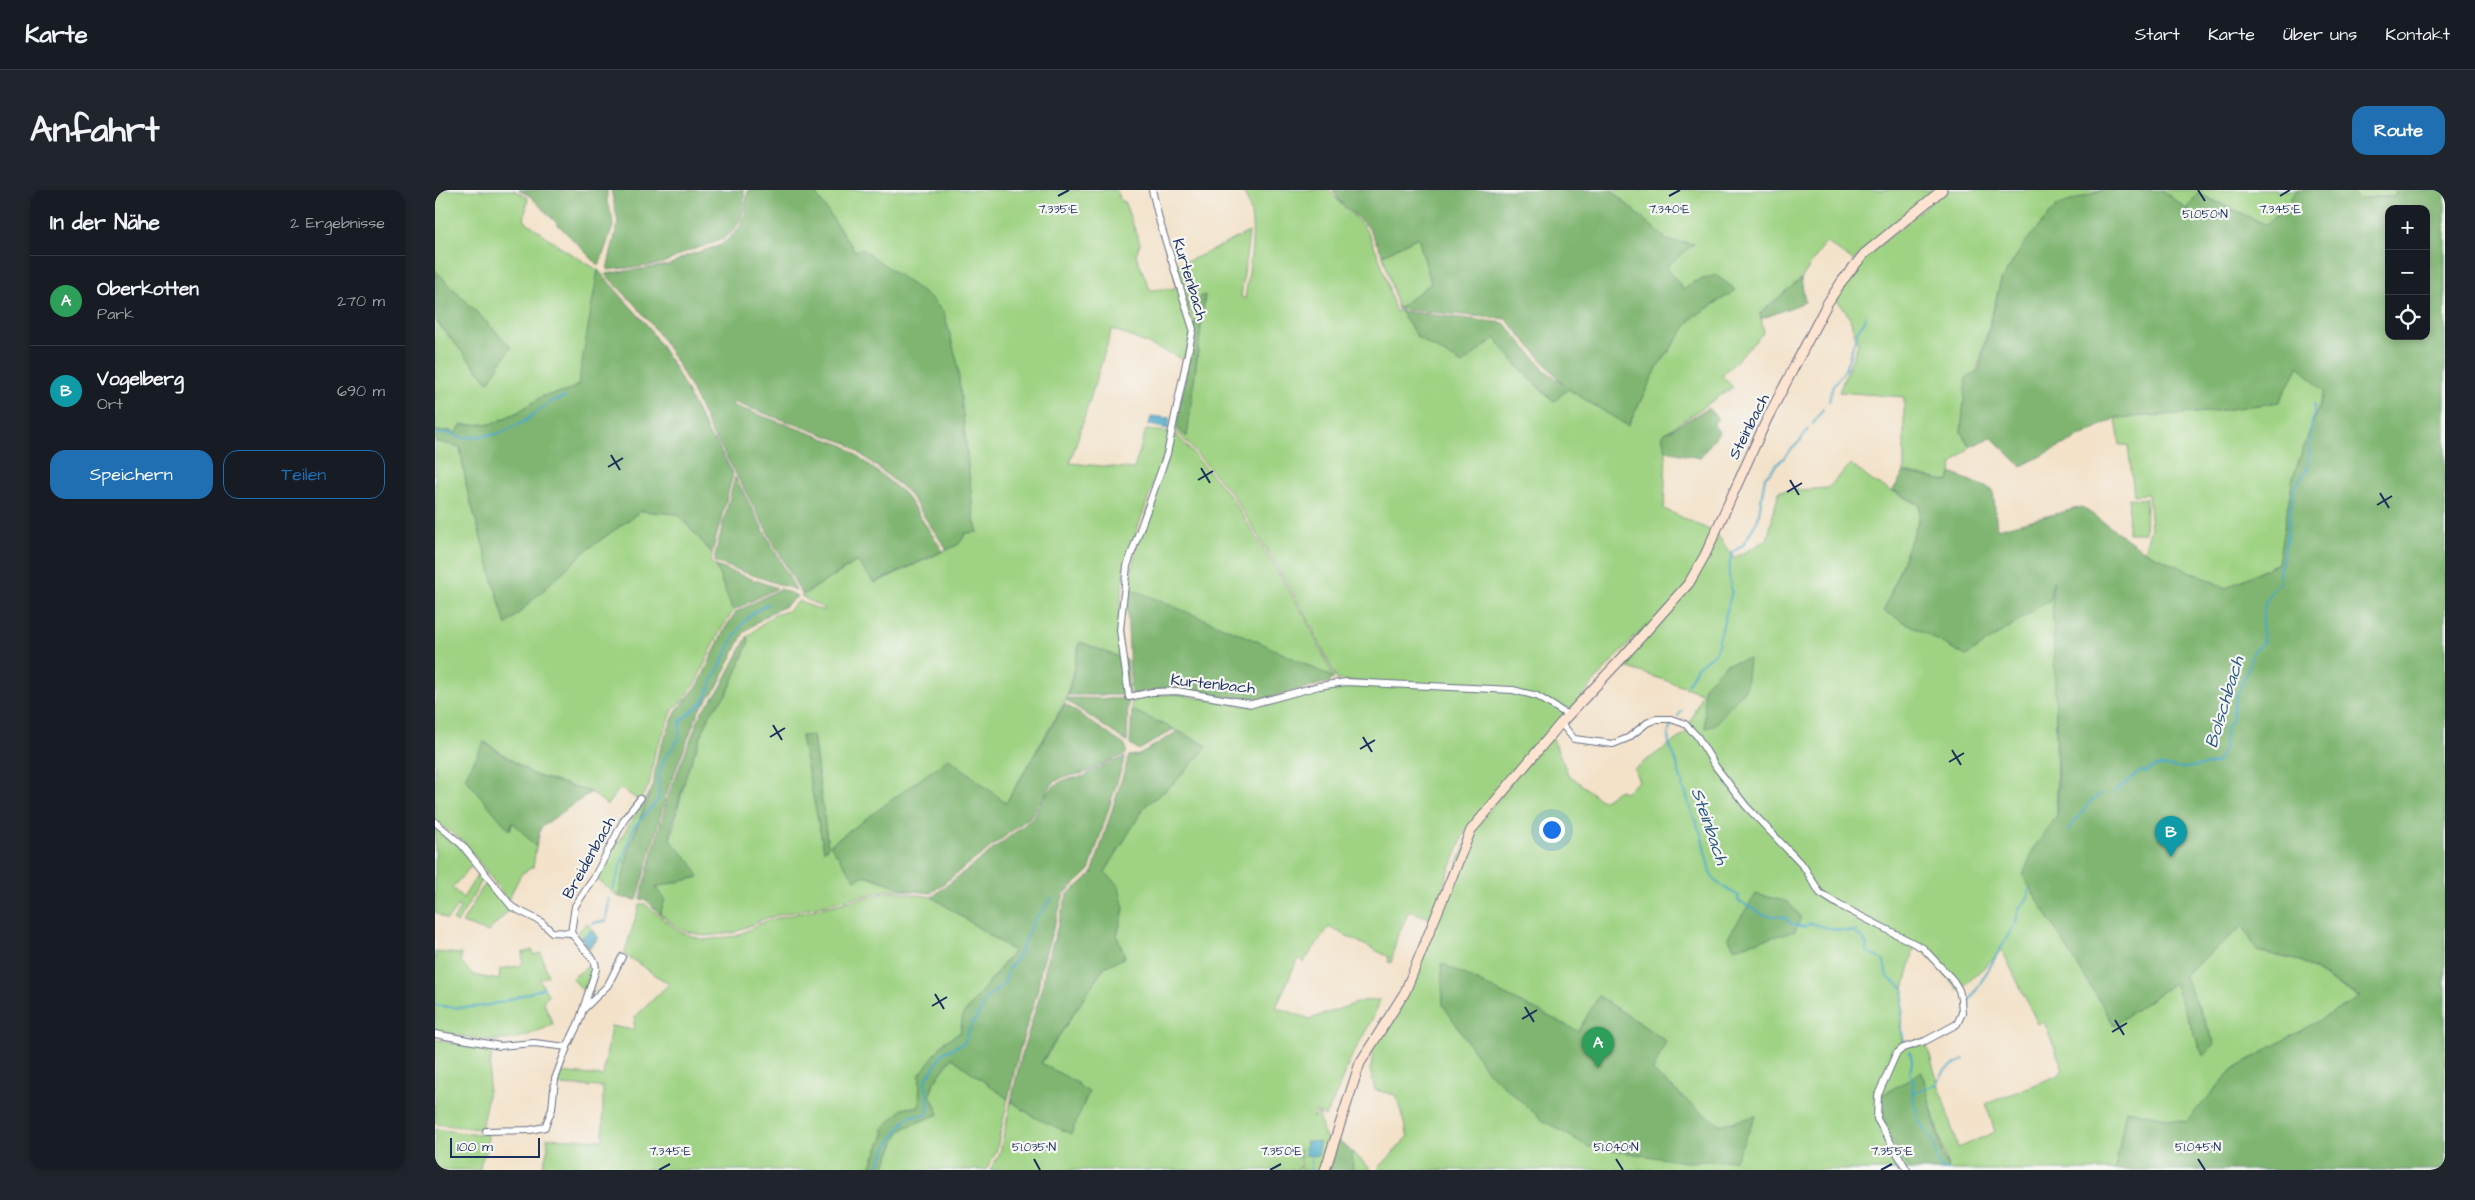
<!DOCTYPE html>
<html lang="de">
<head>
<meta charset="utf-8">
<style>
  :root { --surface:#171b24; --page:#20242c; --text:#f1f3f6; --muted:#9ea1a6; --line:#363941; --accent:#1f6fb2 }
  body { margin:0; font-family:"Architects Daughter",sans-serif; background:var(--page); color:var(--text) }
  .controls { position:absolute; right:15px; top:15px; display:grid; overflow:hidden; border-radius:10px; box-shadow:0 2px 8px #0003 }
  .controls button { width:45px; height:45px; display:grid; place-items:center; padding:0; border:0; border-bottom:1px solid var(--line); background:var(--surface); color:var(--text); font:25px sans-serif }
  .scale { position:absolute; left:15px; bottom:12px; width:90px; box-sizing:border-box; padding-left:5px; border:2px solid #1b2f5e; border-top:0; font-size:14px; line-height:18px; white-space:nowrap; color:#1b2f5e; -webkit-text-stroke:4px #f6f6f2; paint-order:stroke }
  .you { position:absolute; left:1116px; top:639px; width:18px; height:18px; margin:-12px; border:4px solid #fff; border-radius:50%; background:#1a73e8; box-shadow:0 0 0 8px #1a73e833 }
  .badge { display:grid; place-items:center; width:32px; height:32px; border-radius:50%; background:var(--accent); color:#fff; font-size:16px; font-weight:700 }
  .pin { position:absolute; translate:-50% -41px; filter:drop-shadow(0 1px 2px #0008) }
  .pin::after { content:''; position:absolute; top:26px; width:18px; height:15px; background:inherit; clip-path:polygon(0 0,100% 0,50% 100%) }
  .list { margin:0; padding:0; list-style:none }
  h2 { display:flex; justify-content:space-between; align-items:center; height:65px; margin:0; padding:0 20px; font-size:21px }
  h2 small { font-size:16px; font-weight:400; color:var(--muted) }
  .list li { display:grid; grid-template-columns:32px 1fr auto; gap:15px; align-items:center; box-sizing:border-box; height:90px; padding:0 20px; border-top:1px solid var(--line) }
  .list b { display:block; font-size:19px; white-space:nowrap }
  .list p { margin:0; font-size:16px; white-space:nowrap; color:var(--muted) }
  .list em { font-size:16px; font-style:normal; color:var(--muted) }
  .actions { display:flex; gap:10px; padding:15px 20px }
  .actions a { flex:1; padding:11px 0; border:1px solid var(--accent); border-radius:15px; text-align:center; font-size:18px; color:var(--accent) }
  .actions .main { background:var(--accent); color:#fff }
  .icon { flex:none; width:28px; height:28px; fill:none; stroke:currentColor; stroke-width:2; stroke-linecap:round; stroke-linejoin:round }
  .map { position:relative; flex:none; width:2010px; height:980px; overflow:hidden; border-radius:15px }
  header { display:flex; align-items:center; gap:30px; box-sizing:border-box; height:70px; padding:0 25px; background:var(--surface); border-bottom:1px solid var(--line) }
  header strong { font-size:24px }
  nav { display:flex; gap:28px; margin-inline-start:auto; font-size:18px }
  .intro { display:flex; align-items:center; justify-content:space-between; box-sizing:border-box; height:120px; padding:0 30px }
  h1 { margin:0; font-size:35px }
  .button { padding:12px 22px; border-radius:15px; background:var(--accent); color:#fff; font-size:18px; font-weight:700 }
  main { display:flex; gap:30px; padding:0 30px }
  aside { flex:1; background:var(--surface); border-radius:15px; box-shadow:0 2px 8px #0003 }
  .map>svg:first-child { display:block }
  .green { fill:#9fd383; stroke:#5d8170; fill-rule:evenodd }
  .forest { fill:#7fb571; stroke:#4d7268; fill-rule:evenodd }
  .water { fill:#49a8c8; stroke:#326c93 }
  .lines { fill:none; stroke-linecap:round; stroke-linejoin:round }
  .stream { stroke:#49a8c8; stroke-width:2 }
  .street-casing { stroke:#676d83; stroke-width:8 }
  .secondary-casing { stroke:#676d83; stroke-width:11 }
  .street { stroke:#fff; stroke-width:6 }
  .secondary { stroke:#fde4d1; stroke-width:9 }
  .ticks { fill:none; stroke:#1b2f5e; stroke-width:2 }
  .labels { text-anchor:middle; stroke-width:4.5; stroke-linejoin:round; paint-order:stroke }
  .street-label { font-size:16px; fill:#1b2f5e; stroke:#f6f6f2 }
  .water-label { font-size:18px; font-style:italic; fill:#2b5983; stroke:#f6f6f2 }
  .ticks-label { font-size:12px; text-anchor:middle; fill:#1b2f5e; stroke:#f6f6f2; stroke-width:4.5; stroke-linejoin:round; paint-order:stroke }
</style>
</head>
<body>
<header>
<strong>Karte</strong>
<nav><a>Start</a><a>Karte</a><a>Über uns</a><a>Kontakt</a></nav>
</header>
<div class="intro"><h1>Anfahrt</h1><a class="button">Route</a></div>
<main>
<aside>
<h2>In der Nähe<small>2 Ergebnisse</small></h2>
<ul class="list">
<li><span class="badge" style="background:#2e9e5b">A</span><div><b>Oberkotten</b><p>Park</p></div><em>270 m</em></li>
<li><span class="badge" style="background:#0f9aa8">B</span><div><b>Vogelberg</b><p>Ort</p></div><em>690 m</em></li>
</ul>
<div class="actions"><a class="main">Speichern</a><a>Teilen</a></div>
</aside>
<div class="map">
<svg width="2010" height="980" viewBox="0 0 2010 980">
  <rect width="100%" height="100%" fill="#f6f6f2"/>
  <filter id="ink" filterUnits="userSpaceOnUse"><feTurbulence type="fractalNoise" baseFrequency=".02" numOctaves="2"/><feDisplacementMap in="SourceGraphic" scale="10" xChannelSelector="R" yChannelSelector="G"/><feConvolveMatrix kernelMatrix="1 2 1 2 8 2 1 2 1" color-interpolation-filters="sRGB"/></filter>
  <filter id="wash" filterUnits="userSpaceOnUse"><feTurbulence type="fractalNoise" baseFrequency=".0096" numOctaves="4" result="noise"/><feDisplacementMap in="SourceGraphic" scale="20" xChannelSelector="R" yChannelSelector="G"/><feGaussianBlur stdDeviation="1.12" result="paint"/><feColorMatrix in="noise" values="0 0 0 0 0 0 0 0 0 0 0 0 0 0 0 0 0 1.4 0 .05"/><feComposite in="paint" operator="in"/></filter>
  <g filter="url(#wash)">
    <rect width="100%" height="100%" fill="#f3e1c8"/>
    <g class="green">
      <polygon points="0,0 79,0 93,8 89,30 128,59 163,80 144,195 130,202 108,206 83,222 57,234 26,235 21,243 14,241 0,241 0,130 53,192 76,157 0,80"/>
      <path d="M 378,0 L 681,0 L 686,11 L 689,11 L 705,53 L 701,65 L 715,100 L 741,98 L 738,77 L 756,141 L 751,170 L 677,139 L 635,273 L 699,279 L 711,240 L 737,242 L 689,376 L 684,432 L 687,468 L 645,452 L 631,510 L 571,613 L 430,685 L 476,701 L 457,699 L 331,728 L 298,743 L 269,746 L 246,740 L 225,724 L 230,709 L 220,697 L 264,687 L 235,650 L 252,582 L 275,524 L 293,502 L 314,451 L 312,447 L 337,426 L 352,421 L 364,411 L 388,421 L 390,419 L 366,406 L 423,371 L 440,393 L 524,354 L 531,343 L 543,342 L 539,331 L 522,171 L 509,123 L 420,61 ZM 378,545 L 393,657 L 389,660 L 366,547 Z"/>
      <path d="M 807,0 L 895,0 C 904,16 921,25 931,40 C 946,65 952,93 960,121 L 965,121 L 983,148 L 1060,148 L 1083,177 L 1118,212 L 1133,199 L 1193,236 L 1222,178 L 1257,128 L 1301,100 L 1249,100 L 1230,77 L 1258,54 L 1233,51 L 1176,0 L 1502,0 L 1434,55 L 1418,71 L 1391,52 L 1366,89 L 1325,123 L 1329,142 L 1287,186 L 1298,197 L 1227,245 L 1231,261 L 1229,319 L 1281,343 L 1299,368 L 1332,350 L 1344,301 L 1393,298 L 1416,274 L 1437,291 L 1485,315 L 1484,329 L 1449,421 L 1619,391 L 1622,627 L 1598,659 L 1679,835 L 1739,793 L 1768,865 L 1780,854 L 1749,785 L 1808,736 L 1822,761 L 1865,771 L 1925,808 L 1798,879 L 1751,932 L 1691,920 L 1680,980 L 1514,980 L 1486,882 L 1474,980 L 942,980 L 973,947 L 961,905 L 940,900 L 935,880 L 939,866 L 933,859 L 966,813 L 1033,648 L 1087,578 L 1075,586 L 1031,639 L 995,728 L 974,721 L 962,747 L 956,773 L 953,772 L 954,767 L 894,737 L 868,773 L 863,768 L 841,817 L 875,829 L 927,811 L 945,810 C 938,832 925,849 915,870 C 907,889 900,909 890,927 L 881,922 L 877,928 L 884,924 L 888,943 L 896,954 L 887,980 L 866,980 L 865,959 L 863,980 L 555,980 L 565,963 L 576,911 L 599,927 L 643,896 L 644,894 L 606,874 L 669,777 L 690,767 L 682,746 L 689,719 L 670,682 L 710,616 L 736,596 L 773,556 L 697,520 L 696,509 L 718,505 L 740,504 L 812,516 L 912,493 L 965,495 L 902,490 L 873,429 L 814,331 L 796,303 L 741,240 L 741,237 L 752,246 L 770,106 L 765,107 L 759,140 L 741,75 L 763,67 L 814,42 L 806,107 L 810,109 C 814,77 826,28 807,0 ZM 1211,435 L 1182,474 L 1267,503 L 1251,543 L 1199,579 L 1204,591 L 1190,602 L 1185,600 L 1167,611 L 1133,584 L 1116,545 L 1163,487 ZM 1480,755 L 1496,767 L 1524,801 L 1567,760 L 1603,834 L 1609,832 L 1628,879 L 1624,885 L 1551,914 L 1560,942 L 1523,958 L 1490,850 L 1467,856 L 1468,803 Z"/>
      <polygon points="1510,0 1668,0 1622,16 1566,90 1526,242 1535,257 1518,273 1514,292 1469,282 1469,207 1404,202 1423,154 1414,126 1399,106 1430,68"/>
      <polygon points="1727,0 1863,0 1832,35 1762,3 1752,20"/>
      <polygon points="1915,0 1960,0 1961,5 1923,9"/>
      <polygon points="983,47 996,93 963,119 948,65"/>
      <polygon points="1864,176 1889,202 1858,287 1843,373 1791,398 1709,361 1716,338 1713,304 1699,305 1693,255 1685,255 1681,228 1773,222 1844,212"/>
      <path d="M 741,244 L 794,305 L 813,334 L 871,429 L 899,488 L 694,398 C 697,353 726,289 741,244 Z"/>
      <polygon points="0,251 25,257 32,299 71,435 150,361 206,321 243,324 277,363 276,373 281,376 297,419 299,420 286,439 261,492 252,505 238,520 220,562 214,596 191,631 203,610 185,598 172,615 156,602 99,585 50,552 75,640 78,632 101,657 98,677 86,684 73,710 29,652 0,631"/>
      <polygon points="1694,308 1711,309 1710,343 1693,343"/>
      <polygon points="214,603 194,658 184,707 161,688"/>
      <polygon points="0,638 17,648 39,673 17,698 28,708 45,681 48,685 44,696 22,733 18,730 25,718 23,715 12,730 0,722"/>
      <polygon points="52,695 59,697 76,718 53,742 27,733 48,697"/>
      <polygon points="458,701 497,707 579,761 528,825 525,843 509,852 484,916 467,919 447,941 450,942 434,980 107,980 113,957 112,948 168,950 168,897 121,895 123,882 168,886 176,836 198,840 200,827 234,794 189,764 205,714 210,714 245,742 269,750 301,746 331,731"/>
      <polygon points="152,733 164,748 154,759 142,743"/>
      <path d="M 97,760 L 99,765 L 106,763 L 113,786 L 104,789 L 114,806 L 108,811 L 118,834 C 72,859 48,850 0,841 L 0,762 L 26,764 L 26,772 L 38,785 L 64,790 L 65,779 L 84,776 L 88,772 L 87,763 Z"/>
      <polygon points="158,773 159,776 152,805 137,788"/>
      <polygon points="0,849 34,857 57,859 52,909 46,939 0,934"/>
      <polygon points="517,868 573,909 561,962 551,980 448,980 464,943 471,937 504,924 495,905 499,892"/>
      <polygon points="0,939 38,944 53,943 52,961 46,971 45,980 0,980"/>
      <polygon points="917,962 937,980 918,980"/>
    </g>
    <g class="forest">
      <polygon points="84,0 172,0 172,13 177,26 178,36 164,76 95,6"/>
      <path d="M 176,0 L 309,0 C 311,48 287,50 250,62 C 244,65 239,69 233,71 C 215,78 191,77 172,80 L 183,32 Z"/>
      <path d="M 313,0 L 378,0 L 420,61 L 427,59 L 496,108 L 509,123 L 522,171 L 539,330 L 543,342 L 531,343 L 524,354 L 512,360 L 472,301 L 412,253 L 298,212 L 297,215 L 410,256 L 469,303 L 508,361 L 439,393 L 422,371 L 370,404 L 366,403 L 281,248 L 280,250 L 298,284 L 277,363 L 243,324 L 206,321 L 150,361 L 71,435 L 32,299 L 25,257 L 0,251 L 0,241 L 15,241 L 21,243 L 26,235 L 57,234 L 83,222 L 108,206 L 130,202 L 143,195 L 163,80 L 212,135 L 240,178 L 278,252 L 280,250 C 260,206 239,159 207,123 C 196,109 182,97 170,84 L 234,75 L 251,66 L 286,55 L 300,43 L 308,32 Z"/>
      <polygon points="898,0 1176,0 1233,51 1259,54 1231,77 1249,100 1258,92 1281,85 1301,100 1257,128 1222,178 1193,236 1133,199 1119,212 1083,177 1060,148 1027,174 983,148 965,121 1069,133 1111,181 1128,194 1071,129 963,119 996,93 983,47 948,65 933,37 904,11"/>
      <path d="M 1668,0 L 1727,0 L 1752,20 L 1762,3 L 1832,35 L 1863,0 L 1915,0 L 1924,9 L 1961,5 L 1960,0 L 2010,0 L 2010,980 L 1680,980 L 1691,920 L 1751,932 L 1798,879 L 1925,807 L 1865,771 L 1822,761 L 1808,736 L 1749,785 L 1780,854 L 1768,866 L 1739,793 L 1679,835 L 1588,686 L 1598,659 L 1622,626 L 1623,593 L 1617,403 L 1619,391 L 1617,393 L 1615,410 L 1531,466 L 1449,421 L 1484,329 L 1485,315 L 1458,300 L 1469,282 L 1514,292 L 1516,283 L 1558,300 L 1562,339 L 1647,317 L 1709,361 L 1791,398 L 1843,373 L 1858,287 L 1889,202 L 1864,176 L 1844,212 L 1773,222 L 1681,228 L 1586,276 L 1556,247 L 1535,257 L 1526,242 L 1531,188 L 1544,180 L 1566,90 L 1591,51 L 1622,16 ZM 1954,19 L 1991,19 L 1991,146 L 1954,146 Z"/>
      <polygon points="0,80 76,157 53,192 0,130"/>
      <polygon points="1366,89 1370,112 1326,129 1325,123"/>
      <polygon points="770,105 752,247 741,237 765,106"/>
      <polygon points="1273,218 1283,229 1278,234 1284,242 1265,268 1231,261 1227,245"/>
      <polygon points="300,287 361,400 280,372 280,365"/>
      <polygon points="281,376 342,398 299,420 297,419"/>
      <polygon points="694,398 822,451 899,488 895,492 817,511 791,508 738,497 696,505 692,414"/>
      <polygon points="345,399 363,406 347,418 335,423 309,442 282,497 264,520 232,602 202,710 184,707 194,658 217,598 223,564 241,521 264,494 290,438 301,422"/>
      <polygon points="312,447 314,451 293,502 275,524 252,582 237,635 235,650 256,672 264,687 220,697 230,709 225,724 211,710 205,709 234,603 267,521 285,499"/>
      <polygon points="645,452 692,470 693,505 633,505"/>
      <polygon points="1314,469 1311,498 1279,536 1270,538 1269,496 1291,474"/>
      <polygon points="632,508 693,509 692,552 631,510"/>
      <polygon points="630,514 691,556 691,564 649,583 628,587 618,593 595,627 496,703 476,701 430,685 420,690 395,655 514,568 571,613"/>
      <polygon points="697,520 739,539 704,560 695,554"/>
      <polygon points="743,541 773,556 736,596 710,616 670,682 684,696 689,719 682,746 690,767 669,777 606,873 644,894 644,896 654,902 636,944 599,927 576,911 587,863 607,799 610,779 632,705 657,684 694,566 704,565"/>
      <polygon points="378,545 393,657 389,661 366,546"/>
      <polygon points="49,552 99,585 156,602 106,637 101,657 78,632 74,640 30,588"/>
      <polygon points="690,567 654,681 629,704 606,778 603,799 584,862 573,909 517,868 499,892 495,905 504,924 471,937 464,943 448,980 434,980 450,943 447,940 467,919 484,916 485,884 509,852 525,843 528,825 579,761 497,707 597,629 613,602 619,596 629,590 650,586 655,582"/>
      <polygon points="1321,704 1353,712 1366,727 1360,741 1299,758 1293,747"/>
      <polygon points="1006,773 1143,841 1164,806 1231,851 1218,881 1263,920 1285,935 1321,926 1300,970 1251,972 1154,957 1107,930 1052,881 1008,815"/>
      <polygon points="1487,882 1509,969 1514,980 1474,980 1444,928 1445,906"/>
      <polygon points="902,949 917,962 918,980 892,980"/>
    </g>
    <g class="water">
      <polygon points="716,226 735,228 733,239 714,235"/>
      <polygon points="156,740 162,748 154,758 147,747"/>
      <polygon points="871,951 884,952 883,966 870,965"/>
    </g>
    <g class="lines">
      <g class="stream">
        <polyline points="1394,211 1398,196 1410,180 1423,140 1430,131 1431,124"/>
        <polyline points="1378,234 1388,219"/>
        <polyline points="0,244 14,243 29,248 63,244 90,231 115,212 130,207"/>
        <polyline points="1253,494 1262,477 1281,462 1297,401 1294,388 1295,371 1298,362 1308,355 1323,329 1330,287 1365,251 1373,239"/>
        <polyline points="1243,526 1247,521"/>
        <path d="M 1237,534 C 1227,552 1240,561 1243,578 C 1245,584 1244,587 1248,593 L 1247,599 L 1251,603 L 1255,618 L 1266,644 L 1275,682 L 1281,692 L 1304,706 L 1302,710 L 1329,725 L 1350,727 L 1356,734 L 1370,737 L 1375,733 C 1387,736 1410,744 1421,741 L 1421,745 L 1426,746 L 1432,755 L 1431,761 L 1449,771 L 1452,787 L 1469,798 L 1466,838 L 1469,852"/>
        <path d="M 1679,602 L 1706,581 L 1711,582 C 1724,570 1737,580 1750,578 C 1761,576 1771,576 1782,573 L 1789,559 L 1790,539 L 1798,529 C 1796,504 1815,485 1817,462 L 1828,453 C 1826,435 1826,404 1845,393 L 1844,380 L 1848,368 L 1859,298 L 1873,278 L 1876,238 L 1879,223 L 1879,214"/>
        <polyline points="1633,640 1655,612 1667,603"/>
        <path d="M 178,699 L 198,638 L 224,609 L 223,588 L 229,569 L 244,549 L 245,532 C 252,524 264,518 270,509 C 274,502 275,493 279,487 C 296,459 300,429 333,414"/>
        <polyline points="157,733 171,731 174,709"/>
        <path d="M 0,815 C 40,823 71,812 108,798"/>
        <polyline points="1532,816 1581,732 1584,718 1593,708 1594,699"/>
        <polyline points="1475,862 1477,871 1475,882 1479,892 1477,898 1483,930 1499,952 1502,969 1506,978 1513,980"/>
        <polyline points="1479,903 1502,894 1510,880 1529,869"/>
        <path d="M 442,980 C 450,959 459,942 475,926 L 492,925 L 494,915 L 490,891 L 508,863 L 530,852 C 534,831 546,828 550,809 L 569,794 L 574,778 L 583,767 L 598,732 L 617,708"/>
        <polyline points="876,980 876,965"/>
      </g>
    </g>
  </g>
  <g filter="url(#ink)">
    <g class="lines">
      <g class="street-casing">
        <g id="street">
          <polyline points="717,0 725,33 758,139 732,264 692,376 685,440 694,507 717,502 742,501 817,514 884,496 911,492 1078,500 1102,506 1133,525"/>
          <polyline points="1126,533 1139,549 1178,554 1193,548 1212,533 1221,529 1236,529 1250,534 1262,546 1281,577 1311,616 1369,677 1385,703 1404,715 1488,758 1518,790 1524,800 1526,809 1527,823 1522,834 1490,851 1468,858 1461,864 1443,905 1442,929 1472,980"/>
          <polyline points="0,632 27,655 77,717 105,731 117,742 136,743"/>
          <polyline points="150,818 173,795 187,767"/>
          <polyline points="0,844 65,856 99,853 132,857"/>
          <polyline points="51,941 95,940 110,937 117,919 120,889 132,857 144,832 161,779 160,772 136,743 140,716 159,688 190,628 205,609"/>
        </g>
      </g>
      <g class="secondary-casing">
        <polyline id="secondary" points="890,980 925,873 970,802 1036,640 1126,533 1189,466 1254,393 1270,365 1332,229 1392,114 1407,91 1429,64 1507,0"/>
      </g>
      <use href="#street" class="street"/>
      <use href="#secondary" class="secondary"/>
    </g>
  </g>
  <path class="ticks" d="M 1763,0 L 1770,11M 623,6 L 634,0M 1234,6 L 1245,0M 1845,6 L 1855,0M 176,265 L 185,280M 173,277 L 188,268M 766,278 L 775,293M 763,290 L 778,281M 1355,290 L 1364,305M 1352,302 L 1367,293M 1945,303 L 1954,318M 1942,315 L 1957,306M 338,535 L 347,550M 335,547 L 350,538M 928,547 L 937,562M 925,559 L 940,550M 1517,560 L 1526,575M 1514,572 L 1529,563M 500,804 L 509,819M 497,816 L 512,807M 1090,817 L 1099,832M 1087,829 L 1102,820M 1680,830 L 1689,845M 1677,842 L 1692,833M 599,969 L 605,980M 1181,969 L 1188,980M 1763,969 L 1770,980M 224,980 L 235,974M 835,980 L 846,974M 1446,980 L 1457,974"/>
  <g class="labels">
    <g class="street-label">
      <text transform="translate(756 89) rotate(73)" y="6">Kurtenbach</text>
      <text transform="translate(1313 236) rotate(-63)" y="6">Steinbach</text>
      <text transform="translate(778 493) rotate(6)" y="6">Kurtenbach</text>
      <text transform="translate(153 667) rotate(-61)" y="6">Breidenbach</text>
    </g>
    <g class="water-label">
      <text transform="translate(1789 512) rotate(-73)" y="6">Bolschbach</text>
      <text transform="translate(1275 636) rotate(71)" y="6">Steinbach</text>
    </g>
  </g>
  <g class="ticks-label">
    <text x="623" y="23">7.335°E</text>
    <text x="1234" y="23">7.340°E</text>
    <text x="1845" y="23">7.345°E</text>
    <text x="1770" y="28">51.050°N</text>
    <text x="599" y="961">51.035°N</text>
    <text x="1181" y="961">51.040°N</text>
    <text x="1763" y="961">51.045°N</text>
    <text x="235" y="965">7.345°E</text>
    <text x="846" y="965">7.350°E</text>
    <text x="1457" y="965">7.355°E</text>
  </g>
</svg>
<div class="controls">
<button>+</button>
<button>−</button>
<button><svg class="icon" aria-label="locate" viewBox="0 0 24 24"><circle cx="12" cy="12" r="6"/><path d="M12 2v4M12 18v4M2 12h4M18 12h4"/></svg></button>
</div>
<div class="scale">100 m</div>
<div class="you"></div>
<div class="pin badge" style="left:1163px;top:878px;background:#2e9e5b">A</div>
<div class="pin badge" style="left:1736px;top:667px;background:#0f9aa8">B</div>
</div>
</main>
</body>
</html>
